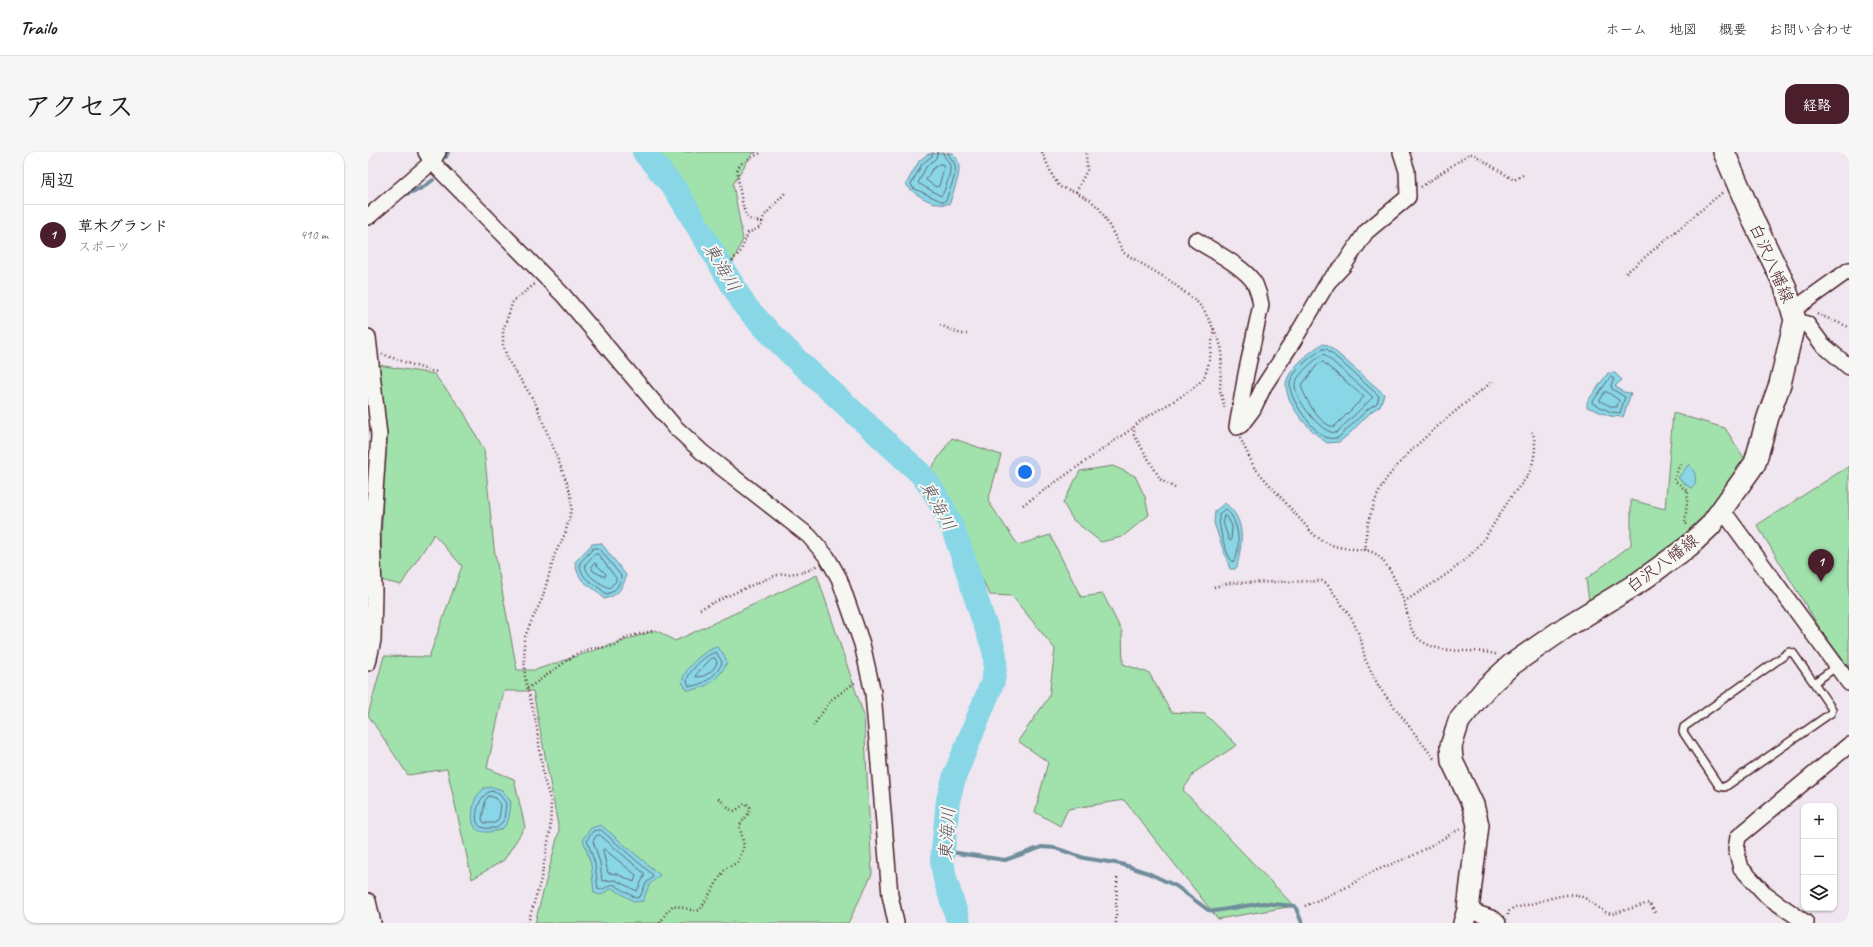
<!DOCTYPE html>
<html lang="ja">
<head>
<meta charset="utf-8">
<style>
  :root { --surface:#fff; --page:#f6f6f6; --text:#202124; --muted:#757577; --line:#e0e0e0; --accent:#4a1f2b }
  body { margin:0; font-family:Caveat,"Klee One",sans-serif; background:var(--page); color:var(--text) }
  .controls { position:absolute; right:12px; bottom:12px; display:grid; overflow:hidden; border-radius:8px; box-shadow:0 1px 3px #0004 }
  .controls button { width:36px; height:36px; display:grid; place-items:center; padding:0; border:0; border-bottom:1px solid var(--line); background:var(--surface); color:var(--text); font:20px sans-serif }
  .you { position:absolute; left:657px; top:320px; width:14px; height:14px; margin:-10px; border:3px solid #fff; border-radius:50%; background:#1a73e8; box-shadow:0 0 0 6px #1a73e833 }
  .badge { display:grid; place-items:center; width:26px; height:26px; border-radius:50%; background:var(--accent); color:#fff; font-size:13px; font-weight:700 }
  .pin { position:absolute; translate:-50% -33px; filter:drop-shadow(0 1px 2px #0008) }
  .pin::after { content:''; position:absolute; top:21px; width:14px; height:12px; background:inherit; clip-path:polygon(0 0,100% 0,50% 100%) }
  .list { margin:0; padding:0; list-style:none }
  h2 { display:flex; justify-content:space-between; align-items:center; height:52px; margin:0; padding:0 16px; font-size:17px }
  h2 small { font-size:13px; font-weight:400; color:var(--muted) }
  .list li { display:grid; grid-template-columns:26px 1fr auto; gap:12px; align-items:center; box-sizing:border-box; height:60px; padding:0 16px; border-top:1px solid var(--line) }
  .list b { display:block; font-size:15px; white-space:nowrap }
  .list p { margin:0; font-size:13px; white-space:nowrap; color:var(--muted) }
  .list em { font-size:13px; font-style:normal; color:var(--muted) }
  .icon { flex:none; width:22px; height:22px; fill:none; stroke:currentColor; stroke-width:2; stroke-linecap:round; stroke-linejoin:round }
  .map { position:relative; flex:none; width:1481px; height:771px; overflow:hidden; border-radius:12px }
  header { display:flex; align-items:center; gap:24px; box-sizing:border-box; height:56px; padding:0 20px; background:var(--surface); border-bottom:1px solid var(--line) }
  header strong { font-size:19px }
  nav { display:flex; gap:22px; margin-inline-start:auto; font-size:14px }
  .intro { display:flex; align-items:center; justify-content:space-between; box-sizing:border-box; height:96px; padding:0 24px }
  h1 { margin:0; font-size:28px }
  .button { padding:10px 18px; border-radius:12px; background:var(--accent); color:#fff; font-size:14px; font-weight:700 }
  main { display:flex; gap:24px; padding:0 24px }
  aside { flex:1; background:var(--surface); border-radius:12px; box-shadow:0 1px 3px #0004 }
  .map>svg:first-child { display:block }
  .green { fill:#a1e2ac; stroke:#76806c }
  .water { fill:#88d6e6; stroke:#6f8d9b }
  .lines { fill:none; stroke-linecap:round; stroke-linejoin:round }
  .shore { stroke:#636876; stroke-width:1 }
  .stream { stroke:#6f8d9b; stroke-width:4 }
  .river { stroke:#88d6e6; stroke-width:24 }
  .lane-casing { stroke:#4a1f2b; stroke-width:10 }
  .street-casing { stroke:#4a1f2b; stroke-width:18 }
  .secondary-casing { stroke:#4a1f2b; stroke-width:24 }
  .path { stroke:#4a1f2b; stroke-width:2.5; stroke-dasharray:1 3; stroke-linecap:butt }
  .lane { stroke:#f6f6f2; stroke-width:7 }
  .street { stroke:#f6f6f2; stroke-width:15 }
  .secondary { stroke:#f6f6f2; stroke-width:21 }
  .labels { text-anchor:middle; stroke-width:4; stroke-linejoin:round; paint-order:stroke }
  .street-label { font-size:17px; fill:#4a1f2b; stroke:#f6f6f2 }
  .water-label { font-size:18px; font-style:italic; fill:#5d5663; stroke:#f6f6f2 }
</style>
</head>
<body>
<header>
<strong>Trailo</strong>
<nav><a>ホーム</a><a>地図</a><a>概要</a><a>お問い合わせ</a></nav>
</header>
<div class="intro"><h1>アクセス</h1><a class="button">経路</a></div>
<main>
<aside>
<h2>周辺<small></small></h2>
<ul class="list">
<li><span class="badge">1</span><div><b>草木グランド</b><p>スポーツ</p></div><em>410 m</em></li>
</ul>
</aside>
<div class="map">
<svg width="1481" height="771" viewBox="0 0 1481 771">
  <rect width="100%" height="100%" fill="#efe6f0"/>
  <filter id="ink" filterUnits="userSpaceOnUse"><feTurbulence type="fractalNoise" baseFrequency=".025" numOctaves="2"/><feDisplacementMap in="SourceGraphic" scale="8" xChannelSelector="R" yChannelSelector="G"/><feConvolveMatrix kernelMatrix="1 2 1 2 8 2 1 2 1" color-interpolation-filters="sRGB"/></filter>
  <g filter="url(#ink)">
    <g class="green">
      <path d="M 285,0 L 389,0 L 384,2 L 365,32 L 375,87 L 361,119 C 339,77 316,36 285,0 Z"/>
      <polygon points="10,213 66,222 95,259 116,298 126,396 149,518 167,518 288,478 307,489 449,423 496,564 504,722 480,771 167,771 191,679 165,539 136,539 119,616 146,627 157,675 136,708 104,727 79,617 40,623 0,563 16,504 61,505 94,414 66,382 33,433 12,428 17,283"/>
      <polygon points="1305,261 1357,276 1380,312 1338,371 1222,456 1218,427 1263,393 1263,348 1297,357"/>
      <polygon points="584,286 633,303 620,349 650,393 682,383 713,445 735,442 754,480 755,512 781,521 803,560 837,562 869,593 827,620 815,638 926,754 850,767 756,648 700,657 692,674 667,660 680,610 650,589 681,545 687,497 644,444 622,443 562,318"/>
      <polygon points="745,314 767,324 777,345 781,363 754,385 733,390 705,368 695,351 712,319"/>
      <polygon points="1481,314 1481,517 1459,488 1389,373"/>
    </g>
    <g class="water">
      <path d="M 584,1 C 599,13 586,35 582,51 C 570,57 544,42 538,32 L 551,9 L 560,2 Z"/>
      <path d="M 954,192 L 960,193 L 1016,242 L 1012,254 L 1004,259 L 980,283 L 971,290 L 959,291 C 942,278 921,258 918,235 C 916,220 943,199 954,192 Z"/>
      <polygon points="1240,221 1247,221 1254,228 1247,234 1255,240 1263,241 1255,265 1242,264 1219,255 1219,250"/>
      <path d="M 1321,312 C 1327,319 1330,328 1325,336 L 1321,335 L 1310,326 Z"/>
      <path d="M 857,351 C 879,369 874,390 869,415 L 867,417 L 862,417 L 846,371 L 847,359 Z"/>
      <path d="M 233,391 L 258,423 C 256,436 249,444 236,447 C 224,430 211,436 207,410 L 224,392 Z"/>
      <path d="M 349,495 L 355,501 L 359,510 C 352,526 338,538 319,538 L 314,530 C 317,515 335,499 349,495 Z"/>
      <path d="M 125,635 L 134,638 L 143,650 C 141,670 140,680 118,680 C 114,680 109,679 107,675 C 102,669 105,652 108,645 C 110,642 114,639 116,636 Z"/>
      <polygon points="233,673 292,723 281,733 275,749 267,750 244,736 233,743 226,741 223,713 215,687 223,676"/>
    </g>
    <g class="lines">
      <g class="shore">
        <path d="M 565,0 L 564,4 L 554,12 L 543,32 L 545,36 L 575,50 L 578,48 C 581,38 589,23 587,14 C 586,8 581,6 580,0"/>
        <path d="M 570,0 L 568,6 L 558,15 L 550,31 L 573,44 C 577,40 583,20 582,14 C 581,8 576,7 575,0"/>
        <polygon points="571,12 574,12 576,16 571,34 568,35 558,28 563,19"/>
        <path d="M 955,197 L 959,197 L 1011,244 L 1009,251 L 1001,256 L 970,286 C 967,286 963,287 960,286 C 947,283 920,246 922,232 C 923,220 944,203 955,197 Z"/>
        <path d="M 956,202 L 1005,245 L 968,281 C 953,282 928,248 927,234 C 926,225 948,206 956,202 Z"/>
        <path d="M 955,210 L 996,245 L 966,275 C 950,272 938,247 933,234 L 950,212 Z"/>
        <polygon points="1243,225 1246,227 1243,233 1244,237 1257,245 1252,261 1243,260 1224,251"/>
        <polygon points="1237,240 1239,240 1251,248 1249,255 1244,255 1232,249"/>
        <path d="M 858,357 C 870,366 875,398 865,410 C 857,403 850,372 851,362 Z"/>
        <polygon points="856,364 859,364 864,374 863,389 861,388 855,370"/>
        <path d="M 226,396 L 231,396 L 253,424 C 253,432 246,441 238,442 C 228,431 212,429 212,411 Z"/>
        <path d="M 227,402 L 230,402 L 248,426 L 248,429 L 241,436 C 232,431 218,425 217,413 Z"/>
        <polygon points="227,411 238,422 237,425 225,419 224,415"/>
        <path d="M 348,500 L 354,510 C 350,523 335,534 321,534 L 319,529 C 320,519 338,502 348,500 Z"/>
        <path d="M 344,506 L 347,506 L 349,510 C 346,519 338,525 328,525 L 328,523 Z"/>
        <path d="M 124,639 L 131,642 L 138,651 L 136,668 L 129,676 C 124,676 117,677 113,675 C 103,671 110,641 124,639 Z"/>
        <polygon points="121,644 128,646 133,653 131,666 127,671 116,671 114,667 117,649"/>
        <polygon points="233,678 285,723 283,727 278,731 272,745 268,746 245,732 233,738 230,737 227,712 219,688 225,679"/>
        <polygon points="232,683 277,722 269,739 247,728 234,729 232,711 225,689 228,684"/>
        <polygon points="236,697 268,723 266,730 249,722 240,721 235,699"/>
      </g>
      <g class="stream">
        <polyline points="78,5 80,0"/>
        <polyline points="35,43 54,36 65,28"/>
        <polyline points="575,699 637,708 674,695 687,696 716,706 753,712 780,721 808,734 840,758 847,759 895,751 927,754 934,771"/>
      </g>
      <path class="river" d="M 276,0 L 308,38 L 377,154 L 401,180 L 429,208 L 552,321 C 585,359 597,414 613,461 C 617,475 625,489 627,504 C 628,513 627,520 625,529 L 587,623 L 580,648 L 574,709 L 577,727 L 591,771"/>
      <g class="lane-casing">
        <polyline id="lane" points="1446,531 1464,557 1463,561 1357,635 1351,634 1315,580 1316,575 1421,500 1425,501 1446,531 1469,514"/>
      </g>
      <g class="street-casing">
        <g id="street">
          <polyline points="58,0 64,10 196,144 307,275 335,301 441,384 459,405 471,426 494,492 505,541 522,743 528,771"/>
          <polyline points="0,65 64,10 70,0"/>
          <path d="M 828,88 C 845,99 877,115 887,132 C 890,139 892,146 893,153 L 878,222 L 869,275 L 873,273 L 885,257 L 896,234 L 926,188 L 960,130 L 976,113 L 998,80 L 1040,45 L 1039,19 L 1033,0"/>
          <polyline points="1425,158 1481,118"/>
          <polyline points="1427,168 1439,172 1454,192 1481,215"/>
          <polyline points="0,185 11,283 4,381 6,438 5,488 0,511"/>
          <polyline points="1353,360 1361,367 1481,531"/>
          <polyline points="0,749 5,771"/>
          <polyline points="1100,758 1126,767 1130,771"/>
          <polyline points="1438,771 1399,744 1373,716 1368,697 1370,685 1481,593"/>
        </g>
      </g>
      <g class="secondary-casing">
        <polyline id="secondary" points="1096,771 1100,758 1110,673 1105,653 1084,609 1083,594 1091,569 1118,536 1143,513 1198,475 1270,431 1321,394 1342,374 1387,311 1400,265 1412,232 1427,168 1417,134 1387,72 1356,0"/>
      </g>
      <g class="path">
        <polyline points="674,0 685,25 692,35 708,40 722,48 732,57 756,101 801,128 829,150 836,158 851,188 854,198 852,238 857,257"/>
        <polyline points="1053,35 1101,2 1105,2 1146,28 1155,23"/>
        <polyline points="708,40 719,18 718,0"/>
        <polyline points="394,70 396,64 417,41"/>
        <path d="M 364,109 L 373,99 L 380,81 L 393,75 L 394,70 C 388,69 383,69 379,65 C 375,60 368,21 370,16 C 373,9 388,4 394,0"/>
        <polyline points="1258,121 1356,39"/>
        <polyline points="1449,162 1481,175"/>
        <polyline points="572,173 593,182 599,182"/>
        <polyline points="14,202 62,219 71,220"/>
        <path d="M 872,286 L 886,315 L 946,383 C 956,390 965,395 977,396 C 988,398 1000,396 1009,403 C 1022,413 1031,436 1036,450 C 1042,466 1039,480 1055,490 C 1078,504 1106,495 1130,503"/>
        <polyline points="1312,312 1306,328 1320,340 1317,371 1320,373"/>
        <path d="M 807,336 L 793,328 L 766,283 L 766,275 L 772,269 C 786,260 829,238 836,225 C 843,210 843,192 846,176"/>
        <polyline points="655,353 765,276"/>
        <path d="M 998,398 C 995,378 1007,343 1019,326 C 1046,291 1090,257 1125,229"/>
        <polyline points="846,435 861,431 954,429 959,432 984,467 993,487 997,507 1011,535 1067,608"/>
        <path d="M 1036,450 C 1058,435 1085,421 1104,401 C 1121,384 1131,361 1146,341 C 1152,333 1160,326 1163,316 C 1167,305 1169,290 1164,280"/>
        <path d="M 332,457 C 355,446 379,435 403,425 C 419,419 435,425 449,413"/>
        <polyline points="159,537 210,501 221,497 248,494 259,485 284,479"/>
        <polyline points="445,574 463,548 489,529"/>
        <polyline points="937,754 977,736 1004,720 1046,703 1092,677"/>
        <path d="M 1140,763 L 1140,760 L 1145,756 C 1162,754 1194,740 1209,743 C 1222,746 1231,760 1244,762 L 1281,751 L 1288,762"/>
        <polyline points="160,771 173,727 182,680 183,650 176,627 168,570 157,526 156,487 163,470 174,447 187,402 197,382 204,356 203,344 198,328 167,250 140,208 135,193 135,179 145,149 167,132"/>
        <polyline points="292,771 298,761 305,753 327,759 332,758 357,717 370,710 376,694 372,676 373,671 381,661 382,655 378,651 367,659 363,658 350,646"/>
        <polyline points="748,771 749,725"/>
      </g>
      <use href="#lane" class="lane"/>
      <use href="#street" class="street"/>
      <use href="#secondary" class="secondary"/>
    </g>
  </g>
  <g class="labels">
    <g class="street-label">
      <text transform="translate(1404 111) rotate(66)" y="6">白沢八幡線</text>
      <text transform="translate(1294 411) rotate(-37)" y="6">白沢八幡線</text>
    </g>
    <g class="water-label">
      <text transform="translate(354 115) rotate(59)" y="6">東海川</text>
      <text transform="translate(570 354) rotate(61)" y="6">東海川</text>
      <text transform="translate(579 682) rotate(-87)" y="6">東海川</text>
    </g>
  </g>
</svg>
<div class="controls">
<button>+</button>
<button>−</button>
<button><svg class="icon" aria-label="layers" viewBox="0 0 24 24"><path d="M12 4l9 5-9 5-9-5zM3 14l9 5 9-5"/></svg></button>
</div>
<div class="you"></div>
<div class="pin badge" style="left:1453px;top:430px">1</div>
</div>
</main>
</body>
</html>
